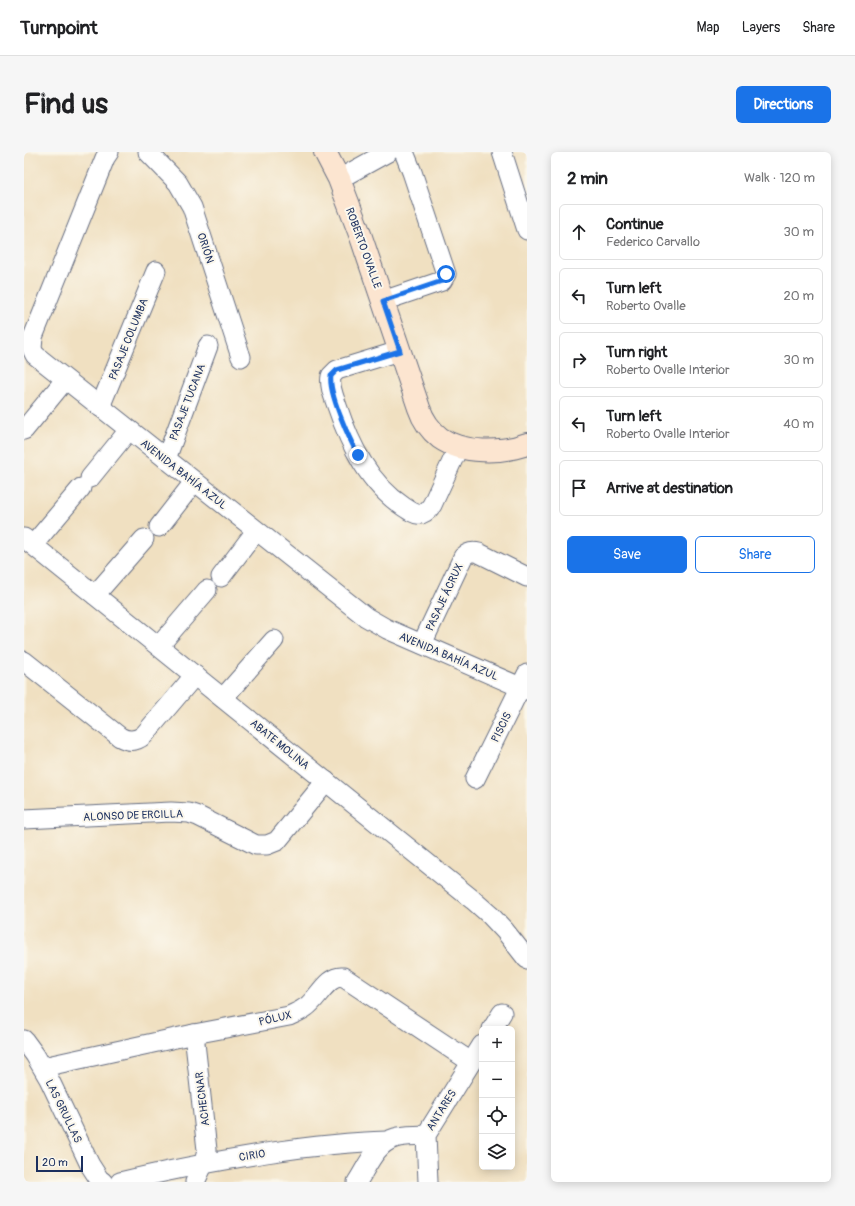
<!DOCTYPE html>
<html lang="en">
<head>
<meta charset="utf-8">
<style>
  :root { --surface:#fff; --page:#f6f6f6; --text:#202124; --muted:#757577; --line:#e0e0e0; --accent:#1a73e8 }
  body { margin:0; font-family:Pangolin,sans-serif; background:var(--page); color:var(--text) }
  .controls { position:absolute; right:12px; bottom:12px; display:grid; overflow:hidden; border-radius:6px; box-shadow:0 2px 10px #0003 }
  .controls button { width:36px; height:36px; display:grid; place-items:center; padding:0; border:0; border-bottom:1px solid var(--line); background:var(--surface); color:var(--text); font:20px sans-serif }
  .scale { position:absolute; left:12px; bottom:10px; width:47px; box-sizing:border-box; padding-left:4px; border:2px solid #1b2f5e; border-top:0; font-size:11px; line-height:14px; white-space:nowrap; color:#1b2f5e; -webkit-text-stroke:3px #fbf7ec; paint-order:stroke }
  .stop { position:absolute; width:12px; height:12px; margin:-9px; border:3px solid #1a73e8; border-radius:50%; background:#fff }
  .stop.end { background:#1a73e8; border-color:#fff; box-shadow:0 1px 4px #0008 }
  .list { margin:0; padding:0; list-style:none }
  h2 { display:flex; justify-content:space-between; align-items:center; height:52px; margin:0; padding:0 16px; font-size:17px }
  h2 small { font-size:13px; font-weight:400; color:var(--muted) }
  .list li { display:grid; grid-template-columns:26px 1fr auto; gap:12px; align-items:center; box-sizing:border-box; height:56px; margin:0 8px 8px; padding:0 8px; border:1px solid var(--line); border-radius:6px }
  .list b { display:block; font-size:15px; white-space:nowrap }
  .list p { margin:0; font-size:13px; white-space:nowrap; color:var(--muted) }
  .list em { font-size:13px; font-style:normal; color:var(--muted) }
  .actions { display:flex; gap:8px; padding:12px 16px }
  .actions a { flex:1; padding:9px 0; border:1px solid var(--accent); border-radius:6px; text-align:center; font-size:14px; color:var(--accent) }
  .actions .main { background:var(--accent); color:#fff }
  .icon { flex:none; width:22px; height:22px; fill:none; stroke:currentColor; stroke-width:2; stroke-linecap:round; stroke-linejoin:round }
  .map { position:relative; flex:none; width:503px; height:1030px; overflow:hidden; border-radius:6px }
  header { display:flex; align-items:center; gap:24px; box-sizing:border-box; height:56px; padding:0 20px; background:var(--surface); border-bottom:1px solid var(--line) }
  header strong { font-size:19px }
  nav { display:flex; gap:22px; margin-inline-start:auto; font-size:14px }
  .intro { display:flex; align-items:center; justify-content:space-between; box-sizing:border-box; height:96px; padding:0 24px }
  h1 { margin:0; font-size:28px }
  .button { padding:10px 18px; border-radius:6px; background:var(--accent); color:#fff; font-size:14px; font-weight:700 }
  main { display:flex; gap:24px; padding:0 24px }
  aside { flex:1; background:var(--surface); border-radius:6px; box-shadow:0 2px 10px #0003 }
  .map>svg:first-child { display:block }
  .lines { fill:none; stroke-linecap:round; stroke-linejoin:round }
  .street-casing { stroke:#666d81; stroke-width:21 }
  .secondary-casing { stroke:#666d81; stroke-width:24 }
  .street { stroke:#fff; stroke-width:19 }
  .secondary { stroke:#fce5d0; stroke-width:22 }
  .route { stroke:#1a73e8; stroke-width:5 }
  .labels { text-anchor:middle; stroke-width:4; stroke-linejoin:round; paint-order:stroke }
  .street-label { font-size:11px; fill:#1b2f5e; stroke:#fbf7ec }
</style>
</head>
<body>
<header>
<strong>Turnpoint</strong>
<nav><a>Map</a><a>Layers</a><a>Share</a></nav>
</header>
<div class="intro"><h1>Find us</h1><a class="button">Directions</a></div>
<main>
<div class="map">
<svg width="503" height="1030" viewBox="0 0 503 1030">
  <rect width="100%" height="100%" fill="#fbf7ec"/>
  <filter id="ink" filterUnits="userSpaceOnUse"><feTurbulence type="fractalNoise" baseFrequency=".025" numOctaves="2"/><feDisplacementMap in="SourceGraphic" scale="8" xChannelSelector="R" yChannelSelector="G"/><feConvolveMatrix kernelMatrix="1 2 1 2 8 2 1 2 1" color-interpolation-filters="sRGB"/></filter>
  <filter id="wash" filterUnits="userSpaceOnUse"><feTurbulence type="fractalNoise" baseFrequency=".012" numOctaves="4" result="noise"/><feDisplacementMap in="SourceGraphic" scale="16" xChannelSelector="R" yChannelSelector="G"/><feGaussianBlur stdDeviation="0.9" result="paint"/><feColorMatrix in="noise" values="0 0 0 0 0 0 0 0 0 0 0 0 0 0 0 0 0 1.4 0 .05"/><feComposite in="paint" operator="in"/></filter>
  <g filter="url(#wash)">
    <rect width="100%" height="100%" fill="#f0e0c1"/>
  </g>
  <g filter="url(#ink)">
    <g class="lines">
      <g class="street-casing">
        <g id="street">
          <polyline points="85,0 81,6 9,185 8,197 11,203 342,465 363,477 503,538"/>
          <polyline points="124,0 154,31 168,55 217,205"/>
          <polyline points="478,0 503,78"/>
          <polyline points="315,27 364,0"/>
          <polyline points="359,149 418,129 422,122 388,20 380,0"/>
          <path d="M 375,199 L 313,218 L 307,224 C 305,234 310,245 313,254 C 326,293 345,332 380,355 C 392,363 398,367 408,353 L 435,294"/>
          <polyline points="76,255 132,119"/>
          <polyline points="0,278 41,228"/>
          <polyline points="142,307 184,194"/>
          <polyline points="66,326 105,278"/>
          <polyline points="135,375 170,330"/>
          <polyline points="0,386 449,748 466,763 481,779 503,807"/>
          <polyline points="9,393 57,336"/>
          <polyline points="197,425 232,379"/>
          <polyline points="71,443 120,387"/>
          <path d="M 398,492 L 439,405 C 444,400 448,399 455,401 L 503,425"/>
          <polyline points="135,494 183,438"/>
          <path d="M 0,509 L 96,585 C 105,590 113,589 120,583 L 171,523"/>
          <polyline points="199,546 250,488"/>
          <polyline points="451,627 503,522"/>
          <polyline points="0,667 147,660 165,661 174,664 232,693 243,693 253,689 302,629"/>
          <polyline points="468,877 478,861"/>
          <polyline points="170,882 183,998 180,1011 171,1030"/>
          <polyline points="0,888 11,903 25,927 66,1013 75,1027 79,1030"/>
          <path d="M 19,915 L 170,882 L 265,864 C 271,861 277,859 282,855 C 294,847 303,823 319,825 L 447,910"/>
          <path d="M 96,1030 C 144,1018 193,1009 242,1001 C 282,995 322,990 363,989"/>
          <path d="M 333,1030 C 343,1015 352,991 371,986 C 380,983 391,984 402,983"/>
          <polyline points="404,1030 402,983 458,893"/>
        </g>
      </g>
      <g class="secondary-casing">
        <path id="secondary" d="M 301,0 L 315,27 L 337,85 L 395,256 C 399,268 406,278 416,286 C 439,302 478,301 503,292"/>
      </g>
      <use href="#street" class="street"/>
      <use href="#secondary" class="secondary"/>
    </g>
  </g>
  <g class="lines" filter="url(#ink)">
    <path class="route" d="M 334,303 C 326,288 304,241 307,224 L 313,218 L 376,199 L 359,149 L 418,129 L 422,122"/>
  </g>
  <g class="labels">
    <g class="street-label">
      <text transform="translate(182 96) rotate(72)" y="4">ORIÓN</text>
      <text transform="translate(340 96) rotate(70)" y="4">ROBERTO OVALLE</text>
      <text transform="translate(104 187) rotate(-68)" y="4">PASAJE COLUMBA</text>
      <text transform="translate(163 250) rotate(-69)" y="4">PASAJE TUCANA</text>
      <text transform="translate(160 322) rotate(38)" y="4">AVENIDA BAHÍA AZUL</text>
      <text transform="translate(420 445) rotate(-65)" y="4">PASAJE ÁCRUX</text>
      <text transform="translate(425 504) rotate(23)" y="4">AVENIDA BAHÍA AZUL</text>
      <text transform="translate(477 575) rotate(-64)" y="4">PISCIS</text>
      <text transform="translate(256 592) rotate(39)" y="4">ABATE MOLINA</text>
      <text transform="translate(109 663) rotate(-2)" y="4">ALONSO DE ERCILLA</text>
      <text transform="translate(251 866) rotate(-13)" y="4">PÓLUX</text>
      <text transform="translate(178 947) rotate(-97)" y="4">ACHECNAR</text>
      <text transform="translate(417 958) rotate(-58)" y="4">ANTARES</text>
      <text transform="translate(40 959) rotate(64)" y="4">LAS GRULLAS</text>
      <text transform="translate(228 1003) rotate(-9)" y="4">CIRIO</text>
    </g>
  </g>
</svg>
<div class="controls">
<button>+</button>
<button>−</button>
<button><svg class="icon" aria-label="locate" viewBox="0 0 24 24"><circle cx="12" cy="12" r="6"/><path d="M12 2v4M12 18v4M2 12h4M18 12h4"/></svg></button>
<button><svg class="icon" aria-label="layers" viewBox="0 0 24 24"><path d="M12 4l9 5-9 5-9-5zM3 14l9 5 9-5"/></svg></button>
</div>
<div class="scale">20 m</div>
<div class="stop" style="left:422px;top:122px"></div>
<div class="stop end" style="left:334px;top:303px"></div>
</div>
<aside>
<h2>2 min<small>Walk · 120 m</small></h2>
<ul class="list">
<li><svg class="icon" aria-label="ahead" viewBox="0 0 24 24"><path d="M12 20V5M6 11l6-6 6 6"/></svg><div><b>Continue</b><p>Federico Carvallo</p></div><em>30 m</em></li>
<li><svg class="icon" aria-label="left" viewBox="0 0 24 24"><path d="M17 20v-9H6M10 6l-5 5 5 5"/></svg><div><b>Turn left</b><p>Roberto Ovalle</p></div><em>20 m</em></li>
<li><svg class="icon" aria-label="right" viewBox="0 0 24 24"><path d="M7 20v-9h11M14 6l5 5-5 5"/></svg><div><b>Turn right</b><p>Roberto Ovalle Interior</p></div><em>30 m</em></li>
<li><svg class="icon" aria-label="left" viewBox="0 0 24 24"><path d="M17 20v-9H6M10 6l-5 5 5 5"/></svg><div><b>Turn left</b><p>Roberto Ovalle Interior</p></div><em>40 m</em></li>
<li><svg class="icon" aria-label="arrive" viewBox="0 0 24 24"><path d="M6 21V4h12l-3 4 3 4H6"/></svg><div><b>Arrive at destination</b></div></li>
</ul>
<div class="actions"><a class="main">Save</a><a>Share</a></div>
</aside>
</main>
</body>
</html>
